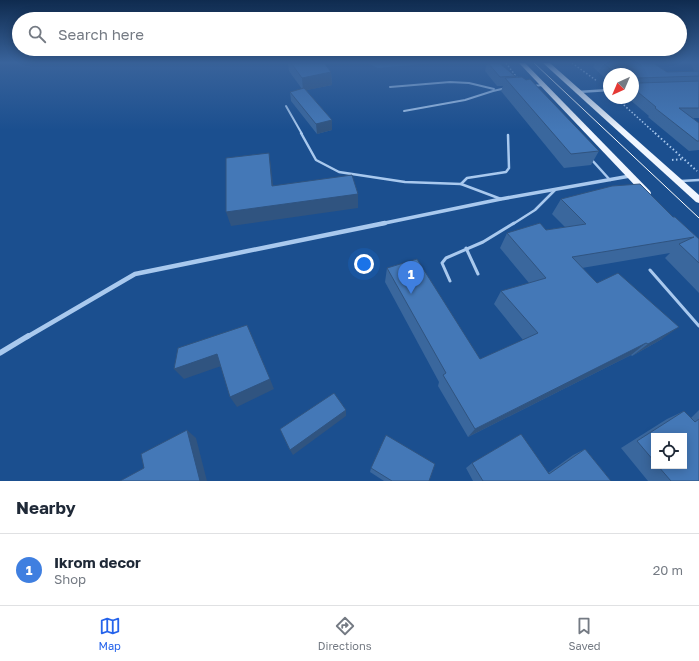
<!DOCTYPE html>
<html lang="en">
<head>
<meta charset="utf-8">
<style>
  :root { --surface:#fff; --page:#f2f2f3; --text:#1f2937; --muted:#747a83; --line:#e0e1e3; --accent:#2563eb }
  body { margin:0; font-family:"Golos Text",sans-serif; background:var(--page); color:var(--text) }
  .controls { position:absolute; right:12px; bottom:12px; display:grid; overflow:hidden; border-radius:0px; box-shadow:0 2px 10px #0003 }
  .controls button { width:36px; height:36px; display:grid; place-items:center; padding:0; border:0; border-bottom:1px solid var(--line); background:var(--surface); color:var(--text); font:20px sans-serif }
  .compass { position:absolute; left:603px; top:68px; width:36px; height:36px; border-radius:50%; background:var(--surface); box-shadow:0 2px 10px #0003; rotate:224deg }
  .you { position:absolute; left:364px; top:264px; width:14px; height:14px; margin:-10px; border:3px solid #fff; border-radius:50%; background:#1a73e8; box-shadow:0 0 0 6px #1a73e833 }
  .badge { display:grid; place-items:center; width:26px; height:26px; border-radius:50%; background:var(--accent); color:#fff; font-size:13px; font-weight:700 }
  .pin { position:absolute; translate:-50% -33px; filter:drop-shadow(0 1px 2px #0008) }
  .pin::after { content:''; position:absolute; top:21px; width:14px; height:12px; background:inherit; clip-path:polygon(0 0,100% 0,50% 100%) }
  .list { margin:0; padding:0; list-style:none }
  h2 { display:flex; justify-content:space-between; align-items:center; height:52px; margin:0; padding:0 16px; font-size:17px }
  h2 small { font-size:13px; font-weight:400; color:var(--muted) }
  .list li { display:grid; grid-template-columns:26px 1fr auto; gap:12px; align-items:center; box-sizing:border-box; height:72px; padding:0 16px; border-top:1px solid var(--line) }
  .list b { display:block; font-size:15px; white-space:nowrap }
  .list p { margin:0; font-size:13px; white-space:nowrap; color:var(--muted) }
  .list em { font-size:13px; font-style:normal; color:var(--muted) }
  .icon { flex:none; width:22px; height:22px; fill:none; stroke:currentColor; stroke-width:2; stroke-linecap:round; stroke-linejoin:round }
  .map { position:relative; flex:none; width:699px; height:481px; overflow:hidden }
  .search { position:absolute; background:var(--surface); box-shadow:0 2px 10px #0003; left:12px; right:12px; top:12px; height:44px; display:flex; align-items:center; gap:10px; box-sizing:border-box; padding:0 14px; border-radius:22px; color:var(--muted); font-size:15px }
  .sheet { height:124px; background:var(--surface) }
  nav { display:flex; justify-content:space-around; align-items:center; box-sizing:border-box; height:56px; border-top:1px solid var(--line); background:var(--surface); font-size:11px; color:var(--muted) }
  nav a { display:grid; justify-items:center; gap:2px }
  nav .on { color:var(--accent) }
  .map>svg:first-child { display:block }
  .green { fill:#2e69ad }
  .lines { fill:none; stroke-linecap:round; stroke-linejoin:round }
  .path-far1 { stroke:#a9c9ee; stroke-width:1.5; stroke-dasharray:1.5 2; stroke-linecap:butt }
  .path { stroke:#a9c9ee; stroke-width:2; stroke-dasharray:1.5 2.5; stroke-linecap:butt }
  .lane-far2 { stroke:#a9c9ee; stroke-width:2 }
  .lane-far1 { stroke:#a9c9ee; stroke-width:2.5 }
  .lane { stroke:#a9c9ee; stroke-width:3 }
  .street-far3 { stroke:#a9c9ee; stroke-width:2.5 }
  .street-far2 { stroke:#a9c9ee; stroke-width:3.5 }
  .street-far1 { stroke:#a9c9ee; stroke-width:4.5 }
  .street { stroke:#a9c9ee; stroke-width:5.5 }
  .primary { fill:#f0f6ff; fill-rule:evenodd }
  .tram { stroke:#fff; stroke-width:1 }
  .wall { fill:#3a679d; fill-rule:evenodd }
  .shaded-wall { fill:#305480 }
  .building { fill:#4478b7; stroke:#305480 }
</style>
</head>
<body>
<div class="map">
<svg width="699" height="481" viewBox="0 0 699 481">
  <rect width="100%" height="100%" fill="#1b4f8f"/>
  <polygon class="green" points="367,63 433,63 378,68"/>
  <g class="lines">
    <g class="path-far1">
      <polyline points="506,63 518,79"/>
      <polyline points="572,63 597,81"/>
      <polyline points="616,98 656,134"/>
    </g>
    <g class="path">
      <polyline points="655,133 697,171"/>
      <polyline points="672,160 683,159"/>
    </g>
    <g class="lane-far2">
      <polyline points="531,86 544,85"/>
      <polyline points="390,87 450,82 469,83 494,89"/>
      <polyline points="286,106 302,134"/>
      <polyline points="404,111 465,100 493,91 506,88"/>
    </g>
    <g class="lane-far1">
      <polyline points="301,133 316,160 339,172 405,182 461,184 501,199"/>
      <polyline points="591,159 610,180"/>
      <polyline points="681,181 699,180"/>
      <polyline points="461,184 467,178 506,172 509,168 508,135"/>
      <polyline points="513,224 535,210 555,190"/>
    </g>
    <g class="lane">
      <polyline points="466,248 478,274"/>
      <polyline points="650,270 699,326"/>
      <polyline points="450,281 442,263 446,258 483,242 514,223"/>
    </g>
    <polyline class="street-far3" points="578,92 609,90"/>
    <polyline class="street-far2" points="380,224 501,199 630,176"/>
    <polyline class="street-far1" points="27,337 135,274 385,223"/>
    <polyline class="street" points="0,353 28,336"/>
    <g class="primary">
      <polygon points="519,63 525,63 650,191 651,193 650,195 644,195"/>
      <polygon points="543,63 550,63 699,195 699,203 696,202"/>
    </g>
    <polyline class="tram" points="534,63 699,218"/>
  </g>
  <g class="wall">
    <polygon points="288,63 324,63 331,72 332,85 306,90 332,120 332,130 317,134 291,101 290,92 302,89 289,71"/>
    <polygon points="487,63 499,63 515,76 515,77 599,151 591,165 564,168 501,91 503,86 497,86 485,71"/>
    <polygon points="595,63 653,63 667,72 694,71 691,63 699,63 699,118 693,118 699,123 699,150 689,151 648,117 649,116 628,98 633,98 633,74 609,74 609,82 593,67"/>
    <polygon points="561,199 673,217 699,239 699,293 665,258 670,253 582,268 597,283 662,339 632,356 631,355 468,437 438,386 439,382 385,282 387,268 480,359 523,340 494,304 501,291 529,283 500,248 507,233 546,230 565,227 552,214"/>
    <path d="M 699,410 L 699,481 L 648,481 L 621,448 L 667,419 L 684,411 L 691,418 ZM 654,436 L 684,466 L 654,466 Z"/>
    <polygon points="585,449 611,481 473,481 466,468 472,463 548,473 573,455"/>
    <polygon points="371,468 429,481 384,481 370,472"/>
  </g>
  <g class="shaded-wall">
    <polygon points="331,72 332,85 303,91 302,78"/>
    <polygon points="332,120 332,130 317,134 316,124"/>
    <polygon points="269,153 271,167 275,200 272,186"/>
    <polygon points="358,194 358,208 231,226 226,212"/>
    <polygon points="679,327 662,339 632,356 648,344"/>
    <polygon points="646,343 631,355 468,437 475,429"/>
    <polygon points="217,354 224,365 184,379 174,369"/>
    <polygon points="270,379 274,389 237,407 230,397"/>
    <polygon points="346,410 346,416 293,455 290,450"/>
    <polygon points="187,430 196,438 207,481 200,481"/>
  </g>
  <g class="building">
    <polygon points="291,63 324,63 331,72 302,78"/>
    <polygon points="488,63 499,63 515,76 500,77"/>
    <polygon points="603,63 653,63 667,72 699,71 699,76 638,78 636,81 639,83 699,81 699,108 679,108 699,123 699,141 697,141 655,108 656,107 633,88 633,74 616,74"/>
    <polygon points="522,77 526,80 530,79 599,151 571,154 505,78"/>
    <polygon points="304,88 332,120 316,124 290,92"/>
    <polygon points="269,153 272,186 352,175 358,194 226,212 226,158"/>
    <polygon points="640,184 673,217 675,217 699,239 699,263 679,244 694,237 572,257 597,283 618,273 679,327 648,344 646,343 475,429 443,375 446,373 387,268 417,259 480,359 538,333 501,291 546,278 507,233 540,223 546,230 586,224 561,199 612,186"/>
    <polygon points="247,325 270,379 230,397 217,354 174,369 178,348"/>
    <polygon points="334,393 346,410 290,450 280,429"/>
    <polygon points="684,411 695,422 699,419 699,481 671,481 658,466 684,466 684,436 654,436 654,461 637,441"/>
    <polygon points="187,430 200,481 120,481 144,468 141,454"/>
    <polygon points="521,434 549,474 585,449 611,481 483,481 472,463"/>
    <polygon points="386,435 435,464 429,481 392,481 371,468"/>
  </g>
  <linearGradient id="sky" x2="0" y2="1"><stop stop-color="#0f2b4f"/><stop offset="0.48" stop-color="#39639b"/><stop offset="1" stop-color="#39639b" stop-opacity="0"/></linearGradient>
  <rect width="699" height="130" fill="url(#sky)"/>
</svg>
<div class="controls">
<button><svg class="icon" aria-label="locate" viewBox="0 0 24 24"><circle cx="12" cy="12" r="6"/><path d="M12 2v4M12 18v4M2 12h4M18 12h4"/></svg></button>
</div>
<svg class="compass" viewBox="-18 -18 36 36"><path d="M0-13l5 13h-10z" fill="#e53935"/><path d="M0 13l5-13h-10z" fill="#747a83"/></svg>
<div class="you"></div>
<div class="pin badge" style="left:411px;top:294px;background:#3f7fe0">1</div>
<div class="search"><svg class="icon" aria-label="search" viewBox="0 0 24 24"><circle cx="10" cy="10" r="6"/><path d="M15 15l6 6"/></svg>Search here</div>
</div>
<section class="sheet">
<h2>Nearby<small></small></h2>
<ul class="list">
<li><span class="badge" style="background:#3f7fe0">1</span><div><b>Ikrom decor</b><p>Shop</p></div><em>20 m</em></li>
</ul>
</section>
<nav>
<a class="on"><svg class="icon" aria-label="map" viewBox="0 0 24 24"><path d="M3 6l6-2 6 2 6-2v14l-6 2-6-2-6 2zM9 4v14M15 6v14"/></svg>Map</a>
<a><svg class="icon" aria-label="directions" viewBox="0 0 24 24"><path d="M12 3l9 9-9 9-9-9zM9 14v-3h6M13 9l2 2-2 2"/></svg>Directions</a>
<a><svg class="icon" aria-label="saved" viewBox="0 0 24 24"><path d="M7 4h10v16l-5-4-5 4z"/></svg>Saved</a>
</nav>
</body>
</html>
